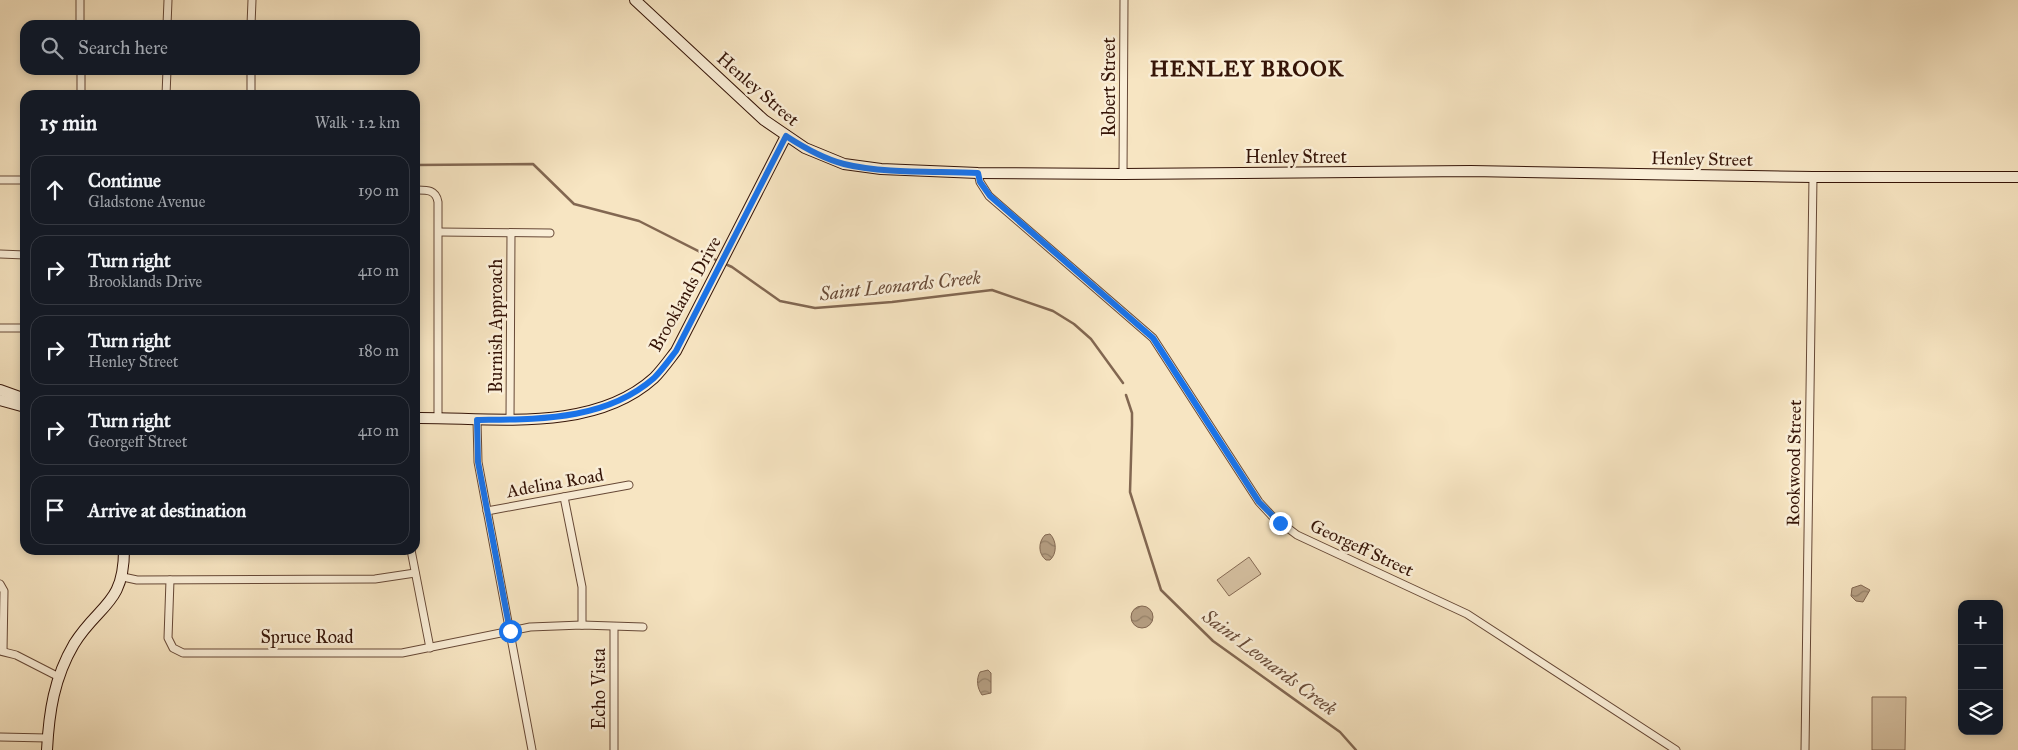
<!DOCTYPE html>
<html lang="en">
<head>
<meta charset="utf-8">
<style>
  :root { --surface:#171b24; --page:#20242c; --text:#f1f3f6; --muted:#9ea1a6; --line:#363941 }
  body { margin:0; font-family:"IM FELL Great Primer",serif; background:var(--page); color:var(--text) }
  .controls { position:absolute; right:15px; bottom:15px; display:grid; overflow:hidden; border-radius:10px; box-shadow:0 2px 8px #0003 }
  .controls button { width:45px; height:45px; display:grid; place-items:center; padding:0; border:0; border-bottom:1px solid var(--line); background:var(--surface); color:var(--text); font:25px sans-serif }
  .stop { position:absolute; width:15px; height:15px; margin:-11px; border:4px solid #1a73e8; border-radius:50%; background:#fff }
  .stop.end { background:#1a73e8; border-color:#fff; box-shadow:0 1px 5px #0008 }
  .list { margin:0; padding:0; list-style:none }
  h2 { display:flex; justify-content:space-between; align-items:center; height:65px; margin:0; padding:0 20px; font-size:21px }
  h2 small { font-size:16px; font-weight:400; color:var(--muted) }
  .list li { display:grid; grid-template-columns:32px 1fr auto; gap:15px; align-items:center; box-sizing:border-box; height:70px; margin:0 10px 10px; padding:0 10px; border:1px solid var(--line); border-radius:15px }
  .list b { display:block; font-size:19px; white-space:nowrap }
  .list p { margin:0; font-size:16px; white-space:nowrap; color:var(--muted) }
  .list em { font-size:16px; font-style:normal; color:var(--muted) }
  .icon { flex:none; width:28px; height:28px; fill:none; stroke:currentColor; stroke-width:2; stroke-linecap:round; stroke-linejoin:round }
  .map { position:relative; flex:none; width:2018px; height:750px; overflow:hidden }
  .search { position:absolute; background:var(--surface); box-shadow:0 2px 8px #0003; left:20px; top:20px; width:400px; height:55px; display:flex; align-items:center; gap:12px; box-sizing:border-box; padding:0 18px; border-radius:15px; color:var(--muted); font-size:19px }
  .panel { position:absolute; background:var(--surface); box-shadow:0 2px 8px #0003; left:20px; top:90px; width:400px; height:465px; border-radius:15px }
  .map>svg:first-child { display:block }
  .garden { fill:#d6c1a2; stroke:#866a54 }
  .water { fill:url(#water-waves); stroke:#826751 }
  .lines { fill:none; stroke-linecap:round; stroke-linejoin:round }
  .stream { stroke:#826751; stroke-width:2.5 }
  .street-casing { stroke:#664836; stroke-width:9 }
  .secondary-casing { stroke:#351407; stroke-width:12 }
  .street { stroke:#faeed7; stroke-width:7 }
  .secondary { stroke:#faeed7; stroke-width:10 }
  .route { stroke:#1a73e8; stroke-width:6 }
  .labels { text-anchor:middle; stroke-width:5; stroke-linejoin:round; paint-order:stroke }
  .street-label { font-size:18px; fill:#351407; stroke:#faeed7 }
  .water-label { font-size:19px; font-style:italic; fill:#684b38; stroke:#faeed7 }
  .district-label { font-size:22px; font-weight:bold; letter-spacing:1px; fill:#351407; stroke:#faeed7 }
</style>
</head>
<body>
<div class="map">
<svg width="2018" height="750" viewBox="0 0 2018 750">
  <defs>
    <pattern id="water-waves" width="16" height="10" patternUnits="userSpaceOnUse" patternTransform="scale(1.25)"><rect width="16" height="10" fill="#b59e82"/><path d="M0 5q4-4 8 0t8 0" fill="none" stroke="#948068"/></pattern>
  </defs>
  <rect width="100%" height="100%" fill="#f7e5c2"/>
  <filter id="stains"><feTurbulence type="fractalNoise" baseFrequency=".004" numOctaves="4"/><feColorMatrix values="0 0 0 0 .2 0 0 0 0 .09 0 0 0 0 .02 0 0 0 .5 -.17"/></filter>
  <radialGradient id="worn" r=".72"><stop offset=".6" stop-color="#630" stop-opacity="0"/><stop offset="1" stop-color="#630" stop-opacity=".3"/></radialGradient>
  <g class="garden">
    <polygon points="1249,557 1261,574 1229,596 1217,580"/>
    <polygon points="1872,697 1906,697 1905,750 1872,750"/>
  </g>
  <g class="water">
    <path d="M 1050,534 C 1057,541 1057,554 1050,560 L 1046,560 C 1038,554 1038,542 1045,535 Z"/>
    <polygon points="1861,585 1870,590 1863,602 1856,601 1851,596 1852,588"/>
    <circle cx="1142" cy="617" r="11"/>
    <path d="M 988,670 L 991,673 L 991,693 L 982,695 C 977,688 976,679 980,672 Z"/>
  </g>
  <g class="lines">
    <g class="stream">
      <polyline points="415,165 533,164 574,204 639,221 718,261"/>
      <polyline points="723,263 732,267 780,301 815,308 892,302 992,290 1053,311 1074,324 1091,339 1123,383"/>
      <polyline points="1126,395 1132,413 1132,425 1130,492 1161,590 1213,641 1340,732 1356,750"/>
    </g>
    <g class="street-casing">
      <g id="street">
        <polyline points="80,0 80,25"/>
        <polyline points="167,25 168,0"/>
        <polyline points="251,25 252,0"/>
        <polyline points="81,70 81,95"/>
        <polyline points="166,95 167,70"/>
        <polyline points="251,95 251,70"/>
        <polyline points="978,173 980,182 989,196 1153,338 1259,502 1272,516 1297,535 1467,614 1676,750"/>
        <polyline points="1123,174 1124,0"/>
        <polyline points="0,180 25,180"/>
        <path d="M 415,190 C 426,190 436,189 438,202 L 438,418"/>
        <polyline points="439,232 550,233"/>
        <polyline points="0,254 25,255"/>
        <polyline points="0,328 25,328"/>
        <polyline points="510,419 511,233"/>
        <polyline points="477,420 478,462 532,750"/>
        <polyline points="564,497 582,587 582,625"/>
        <polyline points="487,511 629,485"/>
        <polyline points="411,550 430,648"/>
        <polyline points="123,577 137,580 375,579 415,573"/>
        <polyline points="170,580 168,638 173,648 183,653 402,653 530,627 582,625 643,627"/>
        <polyline points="0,584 4,591 3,651"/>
        <polyline points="614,627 614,750"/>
        <polyline points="0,651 16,655 59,677"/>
        <polyline points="0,737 47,738"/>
        <polyline points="1805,750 1813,177"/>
      </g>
    </g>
    <g class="secondary-casing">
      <g id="secondary">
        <polyline points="635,0 764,120 805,148 844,164 881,169 978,173 1123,174 1471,171 1813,177 2018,177"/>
        <polyline points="0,390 25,399"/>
        <polyline points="0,400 25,407"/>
        <path d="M 415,418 C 491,417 592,434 654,378 C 662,370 669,360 676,351 L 786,136"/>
        <path d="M 47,750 C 49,712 54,678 74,644 C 99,604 124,605 124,550"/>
      </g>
    </g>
    <use href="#street" class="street"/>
    <use href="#secondary" class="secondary"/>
  </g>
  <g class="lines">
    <path class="route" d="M 510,631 L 478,462 L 477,420 C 538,419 605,421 654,378 C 662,370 669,360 676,351 L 786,136 C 803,147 824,159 844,164 C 884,174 936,171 978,173 L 980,182 L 990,196 L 1153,338 L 1259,502 L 1280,523"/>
  </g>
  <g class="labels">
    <g class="street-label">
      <text transform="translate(1109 87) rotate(-90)" y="6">Robert Street</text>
      <text transform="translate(758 89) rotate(41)" y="6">Henley Street</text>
      <text x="1296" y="163">Henley Street</text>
      <text transform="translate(1702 159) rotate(1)" y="6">Henley Street</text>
      <text transform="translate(685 294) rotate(-61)" y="6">Brooklands Drive</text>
      <text transform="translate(496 326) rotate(-90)" y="6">Burnish Approach</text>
      <text transform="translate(1794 463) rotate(-89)" y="6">Rookwood Street</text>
      <text transform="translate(555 483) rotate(-10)" y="6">Adelina Road</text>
      <text transform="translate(1362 548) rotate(25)" y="6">Georgeff Street</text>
      <text x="307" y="643">Spruce Road</text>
      <text transform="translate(599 689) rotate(-90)" y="6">Echo Vista</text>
    </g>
    <g class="water-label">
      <text transform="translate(900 285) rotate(-6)" y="7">Saint Leonards Creek</text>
      <text transform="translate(1270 662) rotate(37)" y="7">Saint Leonards Creek</text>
    </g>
    <g class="district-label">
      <text x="1247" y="76">HENLEY BROOK</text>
    </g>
  </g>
  <rect width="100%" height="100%" filter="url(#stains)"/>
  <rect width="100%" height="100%" fill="url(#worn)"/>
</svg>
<div class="controls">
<button>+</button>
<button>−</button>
<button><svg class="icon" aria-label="layers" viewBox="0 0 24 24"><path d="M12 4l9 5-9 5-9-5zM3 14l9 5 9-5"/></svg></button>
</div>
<div class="stop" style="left:510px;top:631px"></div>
<div class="stop end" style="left:1280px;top:523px"></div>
<div class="search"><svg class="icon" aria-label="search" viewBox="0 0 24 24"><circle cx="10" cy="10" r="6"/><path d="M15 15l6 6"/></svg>Search here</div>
<section class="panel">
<h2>15 min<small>Walk · 1.2 km</small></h2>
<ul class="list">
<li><svg class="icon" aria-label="ahead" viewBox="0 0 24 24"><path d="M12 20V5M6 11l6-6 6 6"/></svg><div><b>Continue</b><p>Gladstone Avenue</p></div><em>190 m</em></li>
<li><svg class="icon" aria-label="right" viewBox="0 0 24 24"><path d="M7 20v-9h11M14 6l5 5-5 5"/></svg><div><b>Turn right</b><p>Brooklands Drive</p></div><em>410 m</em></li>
<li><svg class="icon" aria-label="right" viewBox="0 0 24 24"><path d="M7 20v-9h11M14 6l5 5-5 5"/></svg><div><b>Turn right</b><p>Henley Street</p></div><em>180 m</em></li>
<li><svg class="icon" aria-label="right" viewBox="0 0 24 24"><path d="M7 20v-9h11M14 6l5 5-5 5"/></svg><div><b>Turn right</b><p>Georgeff Street</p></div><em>410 m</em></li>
<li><svg class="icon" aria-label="arrive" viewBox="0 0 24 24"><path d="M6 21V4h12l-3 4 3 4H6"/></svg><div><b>Arrive at destination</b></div></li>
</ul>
</section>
</div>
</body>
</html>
